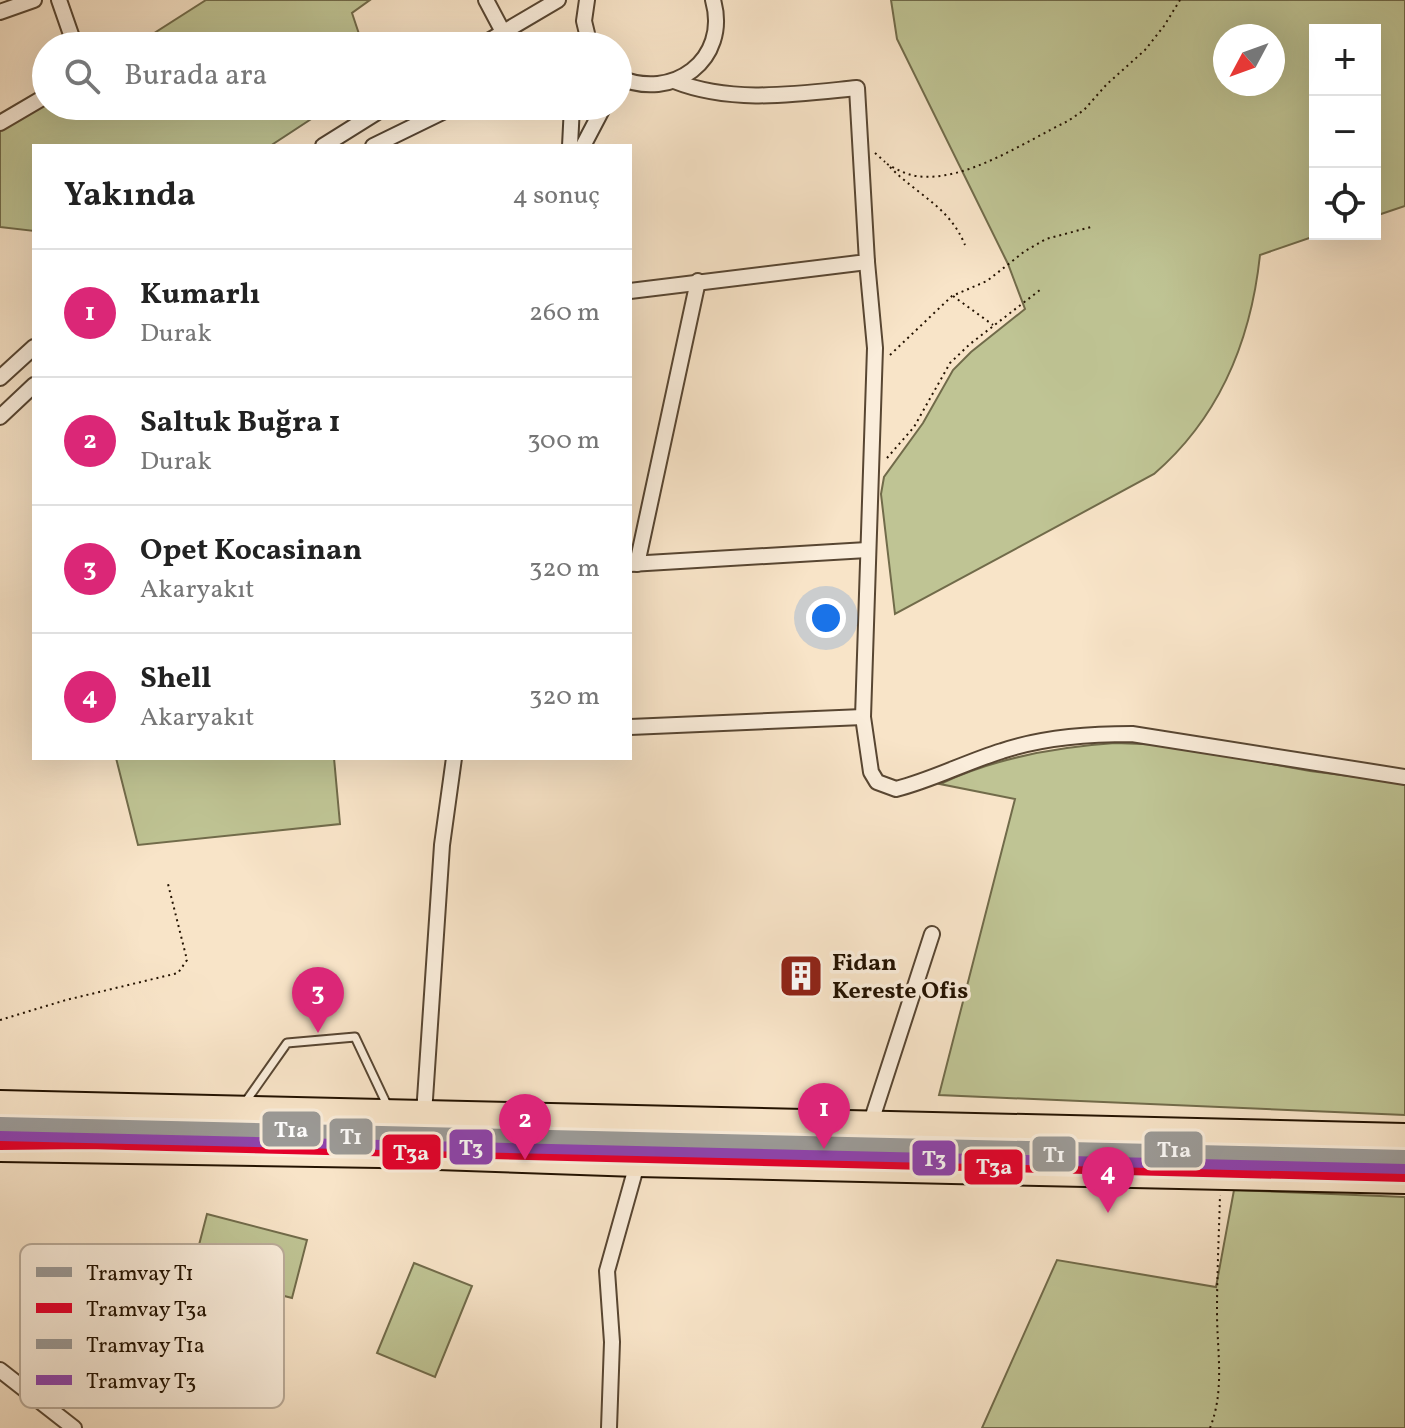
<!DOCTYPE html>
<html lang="tr">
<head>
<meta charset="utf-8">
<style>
  :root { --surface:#fff; --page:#f2f2f2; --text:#222; --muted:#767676; --line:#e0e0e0; --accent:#db2777 }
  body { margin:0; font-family:Vollkorn,serif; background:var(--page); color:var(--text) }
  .controls { position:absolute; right:24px; top:24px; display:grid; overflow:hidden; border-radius:0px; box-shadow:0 8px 32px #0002 }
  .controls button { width:72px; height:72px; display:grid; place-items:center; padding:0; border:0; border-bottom:2px solid var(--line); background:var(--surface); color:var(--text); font:40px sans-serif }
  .compass { position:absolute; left:1213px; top:24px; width:72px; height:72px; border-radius:50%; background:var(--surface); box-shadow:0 8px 32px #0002; rotate:229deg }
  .you { position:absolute; left:826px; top:618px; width:28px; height:28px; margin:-20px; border:6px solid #fff; border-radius:50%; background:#1a73e8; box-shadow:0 0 0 12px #1a73e833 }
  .badge { display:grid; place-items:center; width:52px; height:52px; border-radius:50%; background:var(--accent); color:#fff; font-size:26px; font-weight:700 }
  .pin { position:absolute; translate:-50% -66px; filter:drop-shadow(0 2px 4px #0008) }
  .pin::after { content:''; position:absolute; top:42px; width:28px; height:24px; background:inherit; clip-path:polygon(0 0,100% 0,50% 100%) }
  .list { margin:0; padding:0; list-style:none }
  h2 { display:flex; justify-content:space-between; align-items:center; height:104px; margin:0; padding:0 32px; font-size:34px }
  h2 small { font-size:26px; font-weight:400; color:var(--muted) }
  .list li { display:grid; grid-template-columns:52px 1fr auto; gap:24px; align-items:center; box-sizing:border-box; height:128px; padding:0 32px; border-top:2px solid var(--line) }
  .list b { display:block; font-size:30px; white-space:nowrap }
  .list p { margin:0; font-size:26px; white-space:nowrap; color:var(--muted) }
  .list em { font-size:26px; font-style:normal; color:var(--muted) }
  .icon { flex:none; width:44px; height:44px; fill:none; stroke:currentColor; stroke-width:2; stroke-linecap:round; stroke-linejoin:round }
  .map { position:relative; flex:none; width:1405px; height:1428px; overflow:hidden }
  .search { position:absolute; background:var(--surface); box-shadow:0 8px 32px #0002; left:32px; top:32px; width:600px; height:88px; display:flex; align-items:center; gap:20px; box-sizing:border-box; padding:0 28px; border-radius:44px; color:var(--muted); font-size:30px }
  .panel { position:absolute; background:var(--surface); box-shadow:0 8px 32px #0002; left:32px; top:144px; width:600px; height:616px; border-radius:0px }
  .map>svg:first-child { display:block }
  .green { fill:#bfc494; stroke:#716b4a; stroke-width:2; fill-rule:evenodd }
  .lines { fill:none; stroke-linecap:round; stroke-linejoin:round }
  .lane-casing { stroke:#584632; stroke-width:11 }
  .street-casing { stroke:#584632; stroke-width:18 }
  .highway-casing { stroke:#231200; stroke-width:28 }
  .path { stroke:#231200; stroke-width:2; stroke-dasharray:2 4; stroke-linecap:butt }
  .lane { stroke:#faeddb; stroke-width:7 }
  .street { stroke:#faeddb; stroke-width:14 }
  .highway { stroke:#f8e4c8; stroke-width:24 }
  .tram-1-casing { stroke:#faeddb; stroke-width:16 }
  .tram-2-casing { stroke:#faeddb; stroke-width:16 }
  .tram-3-casing { stroke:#faeddb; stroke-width:16 }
  .tram-4-casing { stroke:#faeddb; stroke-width:16 }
  .tram-1 { stroke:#9b9a97; stroke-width:10 }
  .tram-2 { stroke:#e4002b; stroke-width:10 }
  .tram-3 { stroke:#9b9a97; stroke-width:10 }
  .tram-4 { stroke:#8e44ad; stroke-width:10 }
  .labels { text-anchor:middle; stroke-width:7; stroke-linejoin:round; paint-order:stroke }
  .poi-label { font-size:24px; font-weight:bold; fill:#231200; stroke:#faeddb; text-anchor:start }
  .key { fill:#faeddb; stroke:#baab99; stroke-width:2 }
  .key-label { font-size:22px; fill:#231200 }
  .line-badge { stroke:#faeddb; stroke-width:3 }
  .badge-label { font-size:22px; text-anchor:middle; font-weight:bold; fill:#fff }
</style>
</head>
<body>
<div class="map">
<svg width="1405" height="1428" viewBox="0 0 1405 1428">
  <rect width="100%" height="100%" fill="#f8e4c8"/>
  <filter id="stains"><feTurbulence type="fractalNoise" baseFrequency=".0025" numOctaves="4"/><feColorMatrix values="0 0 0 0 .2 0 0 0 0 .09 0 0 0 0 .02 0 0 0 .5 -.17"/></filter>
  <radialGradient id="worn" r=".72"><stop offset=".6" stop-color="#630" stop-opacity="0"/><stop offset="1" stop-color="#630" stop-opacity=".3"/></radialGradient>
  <g class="green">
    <polygon points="206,0 370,0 352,13 363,46 134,46"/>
    <path d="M 891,0 L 1405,0 L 1405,206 L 1375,216 L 1375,30 L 1315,30 L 1315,234 L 1321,234 L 1260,255 C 1251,340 1220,417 1154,474 L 895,614 L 881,494 L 884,477 L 923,423 L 953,370 L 971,352 L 1025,309 L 1008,264 L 897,39 ZM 1225,36 L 1273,36 L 1273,84 L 1225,84 Z"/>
    <polygon points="46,102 46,106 331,106 270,146 34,146 34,231 0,227 0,129"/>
    <path d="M 1115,743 L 1169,745 L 1310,771 L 1405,783 L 1405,1115 L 939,1095 L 1015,799 L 940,784 C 995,758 1055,747 1115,743 Z"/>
    <polygon points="116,758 334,758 340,824 138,845"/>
    <polygon points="1234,1190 1405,1197 1405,1428 982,1428 1057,1260 1216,1287"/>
    <polygon points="207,1214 307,1240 292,1298 192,1272"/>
    <polygon points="414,1263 472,1286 435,1377 377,1353"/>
  </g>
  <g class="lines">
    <g class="lane-casing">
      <polyline id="lane" points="244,1104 287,1043 355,1037 388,1107"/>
    </g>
    <g class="street-casing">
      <g id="street">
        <polyline points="59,0 75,46"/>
        <polyline points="486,0 503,32"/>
        <polyline points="587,0 584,21 590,46"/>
        <polyline points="0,12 34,0"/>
        <polyline points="480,46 558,0"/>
        <path d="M 618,77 C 672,102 730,60 713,0"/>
        <polyline points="0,123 46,96"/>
        <polyline points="323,146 387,106"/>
        <polyline points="373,146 455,106"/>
        <polyline points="570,146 572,106"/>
        <polyline points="583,146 604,106"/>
        <path d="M 867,262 L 875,348 L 863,717 L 871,772 L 877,782 L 896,789 C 932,780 966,762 1002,751 C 1043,737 1089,734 1132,734 L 1405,777"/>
        <path d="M 630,291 L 867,262 L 857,88 C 797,94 732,104 674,81"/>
        <polyline points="0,378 34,347"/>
        <polyline points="0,417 34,385"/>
        <polyline points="630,564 867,550"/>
        <polyline points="637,564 698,281"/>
        <polyline points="630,727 863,717"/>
        <polyline points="424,1114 442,845 454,758"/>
        <polyline points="870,1125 932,934"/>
        <polyline points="0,1370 74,1428"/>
        <polyline points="609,1428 612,1342 607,1271 637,1164"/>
      </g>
    </g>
    <g class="highway-casing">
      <g id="highway">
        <polyline points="0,1103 1405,1136"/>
        <polyline points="0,1149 379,1155 637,1164 1405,1181"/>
      </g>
    </g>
    <g class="path">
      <polyline points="875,153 885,162"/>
      <path d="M 887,164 C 896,169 905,174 916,176 C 965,183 1024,142 1068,121 L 1084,110 L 1107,84 L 1145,50 L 1164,26 L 1180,0"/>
      <path d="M 890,167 C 917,195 949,206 965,245"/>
      <polyline points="953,296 993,325"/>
      <polyline points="890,355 952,296 987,281 1025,251 1046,239 1091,227"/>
      <polyline points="887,458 914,427 950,363 970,344 1040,290"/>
      <polyline points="0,1020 66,1000 178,973 187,960 168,884"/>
      <path d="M 1210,1428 C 1225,1390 1217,1352 1217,1312 C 1217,1273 1219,1234 1220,1195"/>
    </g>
    <use href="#lane" class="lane"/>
    <use href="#street" class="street"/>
    <use href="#highway" class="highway"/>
    <g class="tram-1-casing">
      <polyline id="tram-1" points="0,1131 87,1130 1405,1163"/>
    </g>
    <g class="tram-2-casing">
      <polyline id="tram-2" points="0,1145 87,1144 1405,1177"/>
    </g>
    <g class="tram-3-casing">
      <polyline id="tram-3" points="0,1122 1405,1155"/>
    </g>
    <g class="tram-4-casing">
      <polyline id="tram-4" points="0,1136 1405,1169"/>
    </g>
    <use href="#tram-1" class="tram-1"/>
    <use href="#tram-2" class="tram-2"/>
    <use href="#tram-3" class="tram-3"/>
    <use href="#tram-4" class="tram-4"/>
  </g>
  <defs>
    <g id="building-square" transform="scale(2.3)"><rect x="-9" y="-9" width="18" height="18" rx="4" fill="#8f2418" stroke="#faeddb"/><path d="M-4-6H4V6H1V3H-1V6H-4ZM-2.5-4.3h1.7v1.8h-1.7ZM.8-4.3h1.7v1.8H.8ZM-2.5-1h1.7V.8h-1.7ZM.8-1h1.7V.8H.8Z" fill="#fff"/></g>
  </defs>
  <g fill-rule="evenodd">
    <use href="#building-square" x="801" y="976"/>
  </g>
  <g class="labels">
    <g class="poi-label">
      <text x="832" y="970">Fidan<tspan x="832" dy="28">Kereste Ofis</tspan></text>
    </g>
  </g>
  <rect x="20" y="1244" width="264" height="164" rx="12" class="key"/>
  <rect x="36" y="1267" width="36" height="10" fill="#9b9a97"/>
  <rect x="36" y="1303" width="36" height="10" fill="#e4002b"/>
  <rect x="36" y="1339" width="36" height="10" fill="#9b9a97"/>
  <rect x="36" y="1375" width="36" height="10" fill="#8e44ad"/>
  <g class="key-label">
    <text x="86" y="1280">Tramvay T1</text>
    <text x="86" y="1316">Tramvay T3a</text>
    <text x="86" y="1352">Tramvay T1a</text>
    <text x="86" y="1388">Tramvay T3</text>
  </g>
  <g class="line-badge">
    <rect x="261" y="1110" width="61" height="38" rx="8" fill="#9b9a97"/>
    <rect x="328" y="1117" width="46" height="39" rx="8" fill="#9b9a97"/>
    <rect x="448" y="1128" width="46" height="38" rx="8" fill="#8e44ad"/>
    <rect x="1143" y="1130" width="61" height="39" rx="8" fill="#9b9a97"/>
    <rect x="381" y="1133" width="61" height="38" rx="8" fill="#e4002b"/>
    <rect x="1031" y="1135" width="46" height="38" rx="8" fill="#9b9a97"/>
    <rect x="911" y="1139" width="46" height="38" rx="8" fill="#8e44ad"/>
    <rect x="963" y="1148" width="61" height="38" rx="8" fill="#e4002b"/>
  </g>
  <g class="badge-label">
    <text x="291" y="1137">T1a</text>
    <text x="351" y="1144">T1</text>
    <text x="471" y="1155">T3</text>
    <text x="1174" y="1157">T1a</text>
    <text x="411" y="1160">T3a</text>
    <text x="1054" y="1162">T1</text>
    <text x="934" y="1166">T3</text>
    <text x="994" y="1174">T3a</text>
  </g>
  <rect width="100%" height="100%" filter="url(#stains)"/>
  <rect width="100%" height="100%" fill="url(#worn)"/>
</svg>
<div class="controls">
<button>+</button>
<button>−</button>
<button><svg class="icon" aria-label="locate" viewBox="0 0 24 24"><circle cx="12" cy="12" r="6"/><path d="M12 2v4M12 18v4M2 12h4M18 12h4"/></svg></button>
</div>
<svg class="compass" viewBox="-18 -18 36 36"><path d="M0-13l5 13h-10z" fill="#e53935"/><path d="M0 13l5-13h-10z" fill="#767676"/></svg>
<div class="you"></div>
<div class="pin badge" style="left:824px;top:1149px">1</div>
<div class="pin badge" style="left:525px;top:1160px">2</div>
<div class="pin badge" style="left:318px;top:1033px">3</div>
<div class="pin badge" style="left:1108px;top:1213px">4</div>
<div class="search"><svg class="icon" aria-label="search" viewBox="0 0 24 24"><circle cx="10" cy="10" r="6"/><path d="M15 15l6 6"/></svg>Burada ara</div>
<section class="panel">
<h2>Yakında<small>4 sonuç</small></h2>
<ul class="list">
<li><span class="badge">1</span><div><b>Kumarlı</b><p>Durak</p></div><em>260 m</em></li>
<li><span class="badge">2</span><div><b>Saltuk Buğra 1</b><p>Durak</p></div><em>300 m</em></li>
<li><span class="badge">3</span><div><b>Opet Kocasinan</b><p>Akaryakıt</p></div><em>320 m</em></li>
<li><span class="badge">4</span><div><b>Shell</b><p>Akaryakıt</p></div><em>320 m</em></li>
</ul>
</section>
</div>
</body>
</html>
